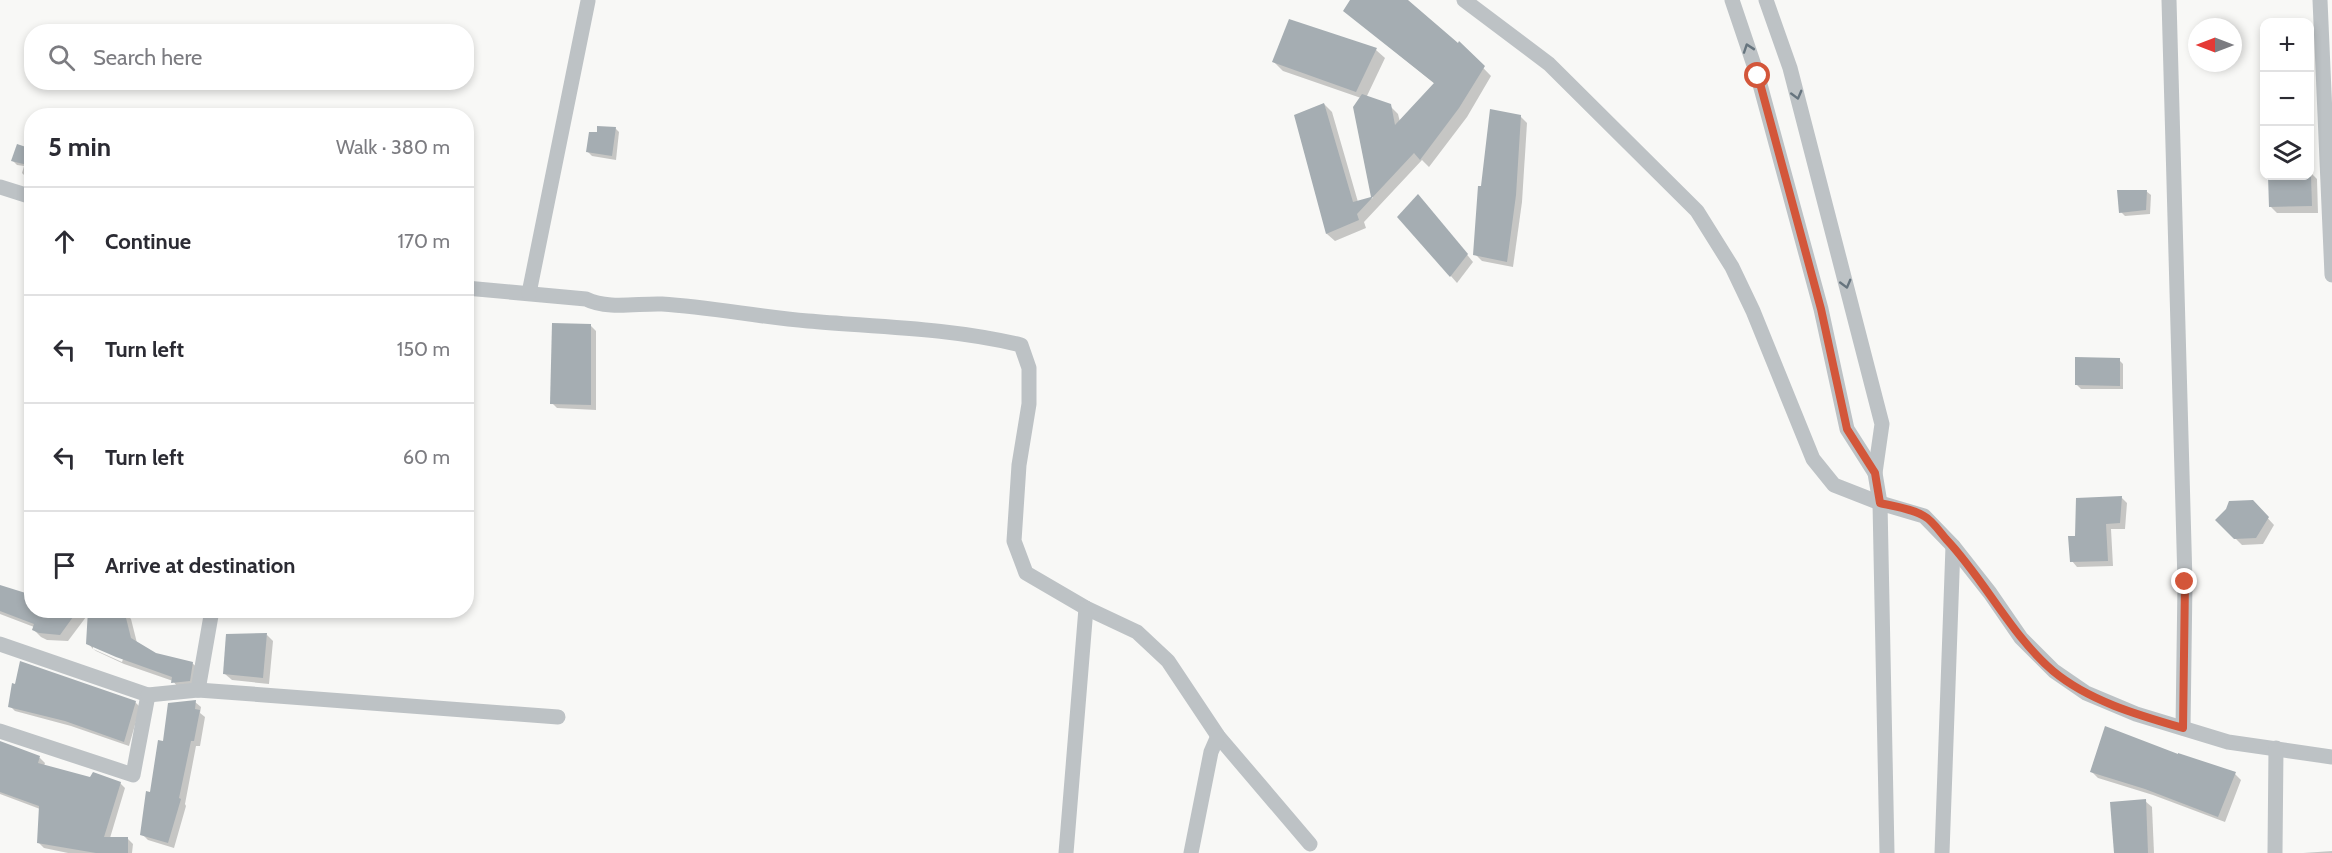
<!DOCTYPE html>
<html lang="en">
<head>
<meta charset="utf-8">
<style>
  :root { --surface:#fff; --page:#f7f7f7; --text:#2b2b33; --muted:#7c7c81; --line:#e1e1e2 }
  body { margin:0; font-family:Cabin,sans-serif; background:var(--page); color:var(--text) }
  .controls { position:absolute; right:18px; top:18px; display:grid; overflow:hidden; border-radius:12px; box-shadow:0 3px 9px #0003 }
  .controls button { width:54px; height:54px; display:grid; place-items:center; padding:0; border:0; border-bottom:2px solid var(--line); background:var(--surface); color:var(--text); font:30px sans-serif }
  .compass { position:absolute; left:2188px; top:18px; width:54px; height:54px; border-radius:50%; background:var(--surface); box-shadow:0 3px 9px #0003; rotate:270deg }
  .stop { position:absolute; width:18px; height:18px; margin:-14px; border:4px solid #d3563a; border-radius:50%; background:#fff }
  .stop.end { background:#d3563a; border-color:#fff; box-shadow:0 2px 6px #0008 }
  .list { margin:0; padding:0; list-style:none }
  h2 { display:flex; justify-content:space-between; align-items:center; height:78px; margin:0; padding:0 24px; font-size:26px }
  h2 small { font-size:20px; font-weight:400; color:var(--muted) }
  .list li { display:grid; grid-template-columns:39px 1fr auto; gap:18px; align-items:center; box-sizing:border-box; height:108px; padding:0 24px; border-top:2px solid var(--line) }
  .list b { display:block; font-size:22px; white-space:nowrap }
  .list em { font-size:20px; font-style:normal; color:var(--muted) }
  .icon { flex:none; width:33px; height:33px; fill:none; stroke:currentColor; stroke-width:2; stroke-linecap:round; stroke-linejoin:round }
  .map { position:relative; flex:none; width:2332px; height:853px; overflow:hidden }
  .search { position:absolute; background:var(--surface); box-shadow:0 3px 9px #0003; left:24px; top:24px; width:450px; height:66px; display:flex; align-items:center; gap:15px; box-sizing:border-box; padding:0 21px; border-radius:24px; color:var(--muted); font-size:22px }
  .panel { position:absolute; background:var(--surface); box-shadow:0 3px 9px #0003; left:24px; top:108px; width:450px; height:510px; border-radius:24px }
  .map>svg:first-child { display:block }
  .shadow { fill:#0003 }
  .building { fill:#a5adb2 }
  .lines { fill:none; stroke-linecap:round; stroke-linejoin:round }
  .street { stroke:#bdc2c5; stroke-width:15 }
  .oneway { stroke:#66747e }
  .route { stroke:#d3563a; stroke-width:8 }
</style>
</head>
<body>
<div class="map">
<svg width="2332" height="853" viewBox="0 0 2332 853">
  <rect width="100%" height="100%" fill="#f8f8f6"/>
  <g class="shadow">
    <polygon points="1352,0 1406,0 1458,45 1459,43 1491,76 1467,117 1429,167 1422,160 1364,222 1366,228 1335,241 1327,234 1296,116 1324,104 1332,112 1358,202 1373,198 1354,107 1361,98 1283,71 1274,62 1376,50 1385,58 1366,98 1390,106 1398,114 1400,122 1435,84 1345,11"/>
    <polygon points="1520,116 1527,123 1522,202 1513,267 1482,261 1475,254 1482,188"/>
    <polygon points="615,128 619,132 616,160 592,156 588,152"/>
    <polygon points="32,151 32,178 26,177 22,173 24,166 17,165 13,161"/>
    <polygon points="2310,172 2317,179 2318,213 2277,213 2271,207 2269,176 2310,176"/>
    <polygon points="2146,191 2151,195 2150,214 2125,216 2121,212"/>
    <polygon points="1425,203 1473,262 1457,283 1399,217"/>
    <polygon points="591,326 596,331 596,410 557,408 552,403"/>
    <polygon points="2119,360 2123,364 2123,389 2081,389 2076,384"/>
    <polygon points="2121,497 2127,503 2125,529 2111,529 2113,566 2077,567 2072,561"/>
    <polygon points="2253,502 2274,525 2263,544 2242,545 2217,520"/>
    <polygon points="0,587 32,610 123,611 131,619 137,643 156,655 192,663 200,670 197,688 180,690 173,681 124,664 96,651 93,649 122,662 123,659 93,645 93,649 88,643 89,613 68,641 47,640 41,637 33,629 34,627 0,614"/>
    <polygon points="267,635 273,641 269,684 232,680 225,674"/>
    <polygon points="135,702 140,707 129,746 71,726 15,711 10,706"/>
    <polygon points="195,702 201,707 200,713 205,717 200,746 196,746 185,804 186,806 174,848 148,840 142,834 164,743"/>
    <polygon points="0,742 40,758 45,763 44,766 91,779 120,783 125,788 110,838 128,839 133,844 132,853 68,853 44,848 39,843 40,809 0,794"/>
    <polygon points="2179,756 2235,774 2241,780 2225,822 2153,795 2098,778 2092,772"/>
    <polygon points="2145,801 2152,807 2154,853 2115,853"/>
    <polygon points="2332,851 2332,853 2303,853"/>
  </g>
  <g class="building">
    <polygon points="1350,0 1408,0 1458,43 1459,41 1485,66 1459,108 1420,160 1414,153 1357,214 1359,220 1326,234 1294,115 1324,103 1353,202 1371,197 1353,107 1362,94 1391,104 1395,125 1434,83 1343,11"/>
    <polygon points="1289,19 1377,48 1356,92 1272,62"/>
    <polygon points="1490,109 1521,115 1516,195 1507,262 1473,255 1478,186 1481,186"/>
    <polygon points="597,126 616,127 612,156 586,152 589,132 597,132"/>
    <polygon points="17,144 32,149 32,166 11,161"/>
    <polygon points="2268,176 2311,176 2312,206 2269,207"/>
    <polygon points="2117,190 2147,190 2146,210 2119,213"/>
    <polygon points="1418,194 1468,254 1450,277 1397,217"/>
    <polygon points="552,323 591,324 591,405 550,404"/>
    <polygon points="2075,357 2120,358 2120,386 2075,385"/>
    <polygon points="2122,496 2120,523 2106,524 2108,561 2070,562 2068,536 2075,536 2076,498"/>
    <polygon points="2253,500 2269,517 2256,538 2234,539 2215,520 2226,509 2229,501"/>
    <polygon points="0,585 32,595 32,610 78,610 60,635 39,633 32,630 34,624 0,611"/>
    <polygon points="88,610 124,610 131,638 156,653 193,662 190,681 171,683 172,677 116,657 86,644"/>
    <polygon points="267,633 263,678 223,674 226,634"/>
    <polygon points="20,661 136,701 124,742 65,721 8,707 12,683 15,684"/>
    <polygon points="196,700 195,709 200,710 194,741 191,741 179,798 181,799 168,843 140,835 146,791 150,792 158,740 163,741 168,703"/>
    <polygon points="2105,726 2178,754 2178,753 2236,772 2218,817 2145,789 2090,772"/>
    <polygon points="0,741 40,756 38,763 90,777 93,772 121,782 104,837 128,837 128,853 96,853 37,843 39,806 0,792"/>
    <polygon points="2146,799 2148,853 2114,853 2110,802"/>
  </g>
  <g class="lines">
    <g class="street">
      <polyline points="1464,0 1549,64 1697,211 1732,267 1753,311 1813,459 1834,485 1880,503 1924,516 1953,546 1990,593 2021,638 2054,671 2086,693 2136,714 2228,742 2332,757"/>
      <polyline points="1732,0 1758,77 1821,309 1847,429 1875,473"/>
      <polyline points="1766,0 1790,68 1882,424 1875,473 1880,503 1887,853"/>
      <polyline points="2169,0 2185,582 2183,728"/>
      <polyline points="2320,0 2332,275"/>
      <polyline points="0,187 32,197"/>
      <path d="M 466,288 L 586,299 C 608,310 638,303 662,304 C 711,307 759,317 808,321 C 879,327 951,328 1021,345 L 1029,368 L 1029,404 L 1019,465 L 1014,541 L 1026,573 L 1086,608 L 1137,632 L 1168,661 L 1218,736 L 1310,844"/>
      <polyline points="529,293 588,1"/>
      <polyline points="0,644 148,695 133,775 0,731"/>
      <polyline points="198,690 212,610"/>
      <polyline points="148,695 198,690 558,717"/>
      <polyline points="1066,853 1086,608"/>
      <polyline points="1191,853 1211,752 1218,736"/>
      <polyline points="1942,853 1953,546"/>
      <polyline points="2275,853 2276,748"/>
    </g>
  </g>
  <defs><path id="oneway-chevron" d="M-2-3.5L2.5 0L-2 3.5" fill="none" stroke-width="1.6" stroke-linecap="round" stroke-linejoin="round" transform="scale(1.5)"/></defs>
  <g class="oneway">
    <use href="#oneway-chevron" transform="translate(1748 48) rotate(-109)"/>
    <use href="#oneway-chevron" transform="translate(1797 95) rotate(75)"/>
    <use href="#oneway-chevron" transform="translate(1846 284) rotate(75)"/>
  </g>
  <g class="lines">
    <path class="route" d="M 1758,76 L 1821,309 L 1847,429 L 1875,473 L 1880,503 C 1892,506 1914,509 1924,516 C 1932,520 1940,532 1946,539 C 1985,580 2010,634 2053,671 C 2089,701 2138,715 2183,728 L 2185,582"/>
  </g>
</svg>
<div class="controls">
<button>+</button>
<button>−</button>
<button><svg class="icon" aria-label="layers" viewBox="0 0 24 24"><path d="M12 4l9 5-9 5-9-5zM3 14l9 5 9-5"/></svg></button>
</div>
<svg class="compass" viewBox="-18 -18 36 36"><path d="M0-13l5 13h-10z" fill="#e53935"/><path d="M0 13l5-13h-10z" fill="#7c7c81"/></svg>
<div class="stop" style="left:1758px;top:76px"></div>
<div class="stop end" style="left:2185px;top:582px"></div>
<div class="search"><svg class="icon" aria-label="search" viewBox="0 0 24 24"><circle cx="10" cy="10" r="6"/><path d="M15 15l6 6"/></svg>Search here</div>
<section class="panel">
<h2>5 min<small>Walk · 380 m</small></h2>
<ul class="list">
<li><svg class="icon" aria-label="ahead" viewBox="0 0 24 24"><path d="M12 20V5M6 11l6-6 6 6"/></svg><div><b>Continue</b></div><em>170 m</em></li>
<li><svg class="icon" aria-label="left" viewBox="0 0 24 24"><path d="M17 20v-9H6M10 6l-5 5 5 5"/></svg><div><b>Turn left</b></div><em>150 m</em></li>
<li><svg class="icon" aria-label="left" viewBox="0 0 24 24"><path d="M17 20v-9H6M10 6l-5 5 5 5"/></svg><div><b>Turn left</b></div><em>60 m</em></li>
<li><svg class="icon" aria-label="arrive" viewBox="0 0 24 24"><path d="M6 21V4h12l-3 4 3 4H6"/></svg><div><b>Arrive at destination</b></div></li>
</ul>
</section>
</div>
</body>
</html>
